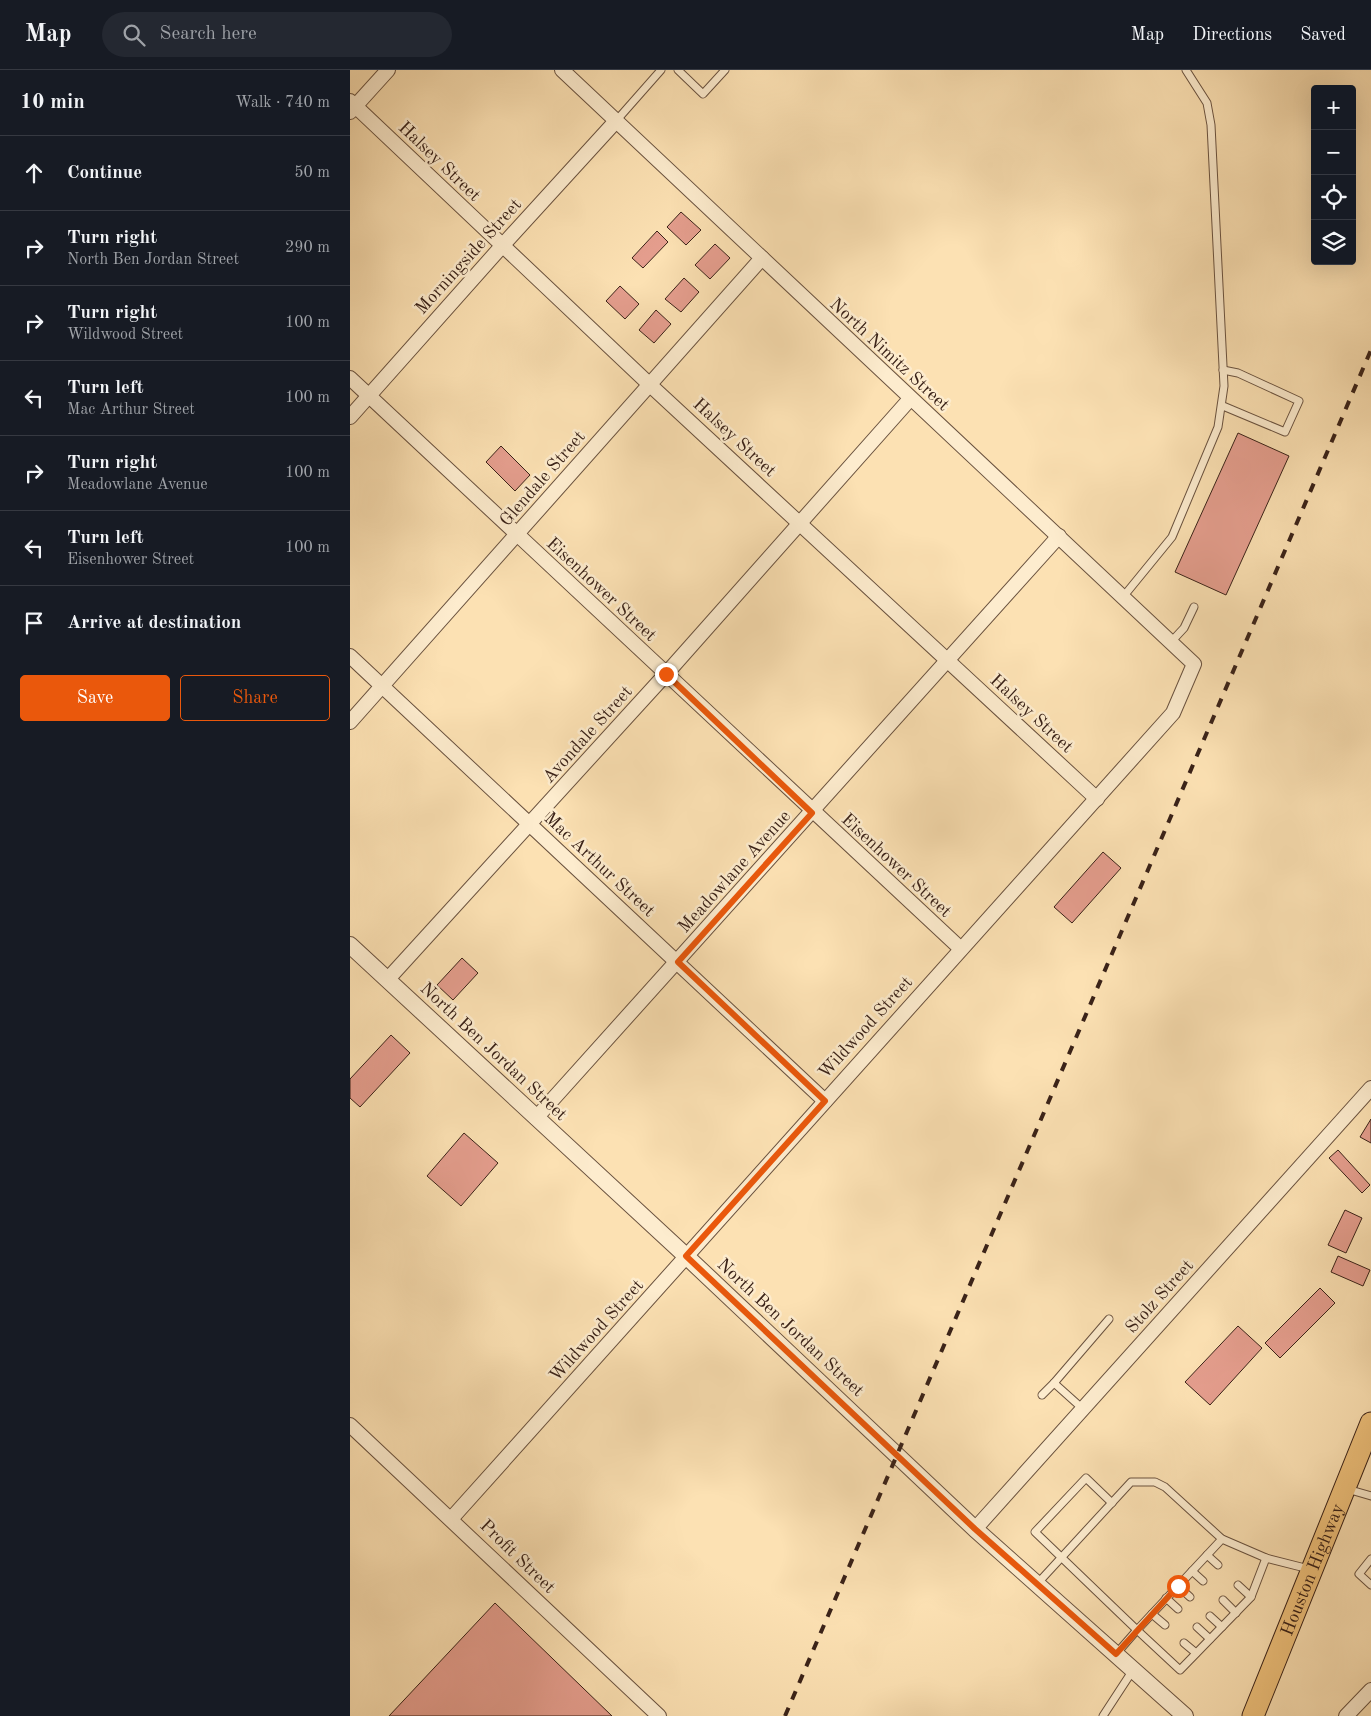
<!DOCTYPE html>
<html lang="en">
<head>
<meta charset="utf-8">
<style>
  :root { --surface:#171b24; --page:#242831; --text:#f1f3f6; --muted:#9ea1a6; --line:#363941; --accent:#ea580c }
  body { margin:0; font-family:"Old Standard TT",serif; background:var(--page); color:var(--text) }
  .controls { position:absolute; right:15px; top:15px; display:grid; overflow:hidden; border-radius:5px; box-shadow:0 5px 20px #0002 }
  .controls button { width:45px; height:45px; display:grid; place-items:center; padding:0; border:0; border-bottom:1px solid var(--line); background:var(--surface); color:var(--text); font:25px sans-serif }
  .stop { position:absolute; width:15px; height:15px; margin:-11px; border:4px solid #ea580c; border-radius:50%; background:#fff }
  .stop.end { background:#ea580c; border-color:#fff; box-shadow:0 1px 5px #0008 }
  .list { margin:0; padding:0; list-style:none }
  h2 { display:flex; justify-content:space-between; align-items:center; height:65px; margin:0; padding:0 20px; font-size:21px }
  h2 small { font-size:16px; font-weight:400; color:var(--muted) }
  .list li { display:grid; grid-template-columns:32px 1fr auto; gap:15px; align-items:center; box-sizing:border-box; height:75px; padding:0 20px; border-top:1px solid var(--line) }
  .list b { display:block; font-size:19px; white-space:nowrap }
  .list p { margin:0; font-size:16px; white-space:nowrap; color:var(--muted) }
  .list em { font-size:16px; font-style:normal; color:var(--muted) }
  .actions { display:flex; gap:10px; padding:15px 20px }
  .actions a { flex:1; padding:11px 0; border:1px solid var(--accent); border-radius:5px; text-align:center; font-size:18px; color:var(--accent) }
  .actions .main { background:var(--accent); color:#fff }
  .icon { flex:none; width:28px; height:28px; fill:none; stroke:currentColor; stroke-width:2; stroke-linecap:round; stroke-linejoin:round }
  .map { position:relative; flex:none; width:1021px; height:1646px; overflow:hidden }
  header { display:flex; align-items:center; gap:30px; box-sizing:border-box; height:70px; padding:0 25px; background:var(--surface); border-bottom:1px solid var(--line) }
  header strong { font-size:24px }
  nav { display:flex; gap:28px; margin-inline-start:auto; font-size:18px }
  .search { width:350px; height:45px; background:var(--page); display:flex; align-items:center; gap:12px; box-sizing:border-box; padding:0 18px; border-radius:28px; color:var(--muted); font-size:19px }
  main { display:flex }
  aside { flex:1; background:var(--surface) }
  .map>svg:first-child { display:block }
  .building { fill:#e59e8e; stroke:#3a2218 }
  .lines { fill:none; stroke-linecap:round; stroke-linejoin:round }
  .service-casing { stroke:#6a523f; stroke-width:9 }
  .minor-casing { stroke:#6a523f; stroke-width:16 }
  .tertiary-casing { stroke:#6a523f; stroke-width:18 }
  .primary-casing { stroke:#3a2218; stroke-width:23 }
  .service { stroke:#fdecce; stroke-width:7 }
  .minor { stroke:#fdecce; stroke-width:14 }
  .tertiary { stroke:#fdecce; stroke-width:16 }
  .primary { stroke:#eec07a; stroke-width:21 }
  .rail { stroke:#3a2218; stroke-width:4; stroke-dasharray:9 9; stroke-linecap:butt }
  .route { stroke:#ea580c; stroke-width:6 }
  .labels { text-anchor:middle; stroke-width:5; stroke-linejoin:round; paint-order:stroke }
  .street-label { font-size:18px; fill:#3a2218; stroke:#fdecce }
</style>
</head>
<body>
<header>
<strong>Map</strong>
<div class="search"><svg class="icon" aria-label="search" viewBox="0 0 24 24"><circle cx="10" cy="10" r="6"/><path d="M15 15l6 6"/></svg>Search here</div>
<nav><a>Map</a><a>Directions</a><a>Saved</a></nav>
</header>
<main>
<aside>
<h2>10 min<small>Walk · 740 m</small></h2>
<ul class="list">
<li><svg class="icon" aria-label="ahead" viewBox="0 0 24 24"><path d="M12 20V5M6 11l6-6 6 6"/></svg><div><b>Continue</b></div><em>50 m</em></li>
<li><svg class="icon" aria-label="right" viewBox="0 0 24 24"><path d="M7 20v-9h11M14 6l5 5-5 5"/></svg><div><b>Turn right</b><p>North Ben Jordan Street</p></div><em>290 m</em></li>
<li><svg class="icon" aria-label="right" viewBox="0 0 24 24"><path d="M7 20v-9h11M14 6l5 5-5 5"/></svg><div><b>Turn right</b><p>Wildwood Street</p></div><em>100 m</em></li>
<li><svg class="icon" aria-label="left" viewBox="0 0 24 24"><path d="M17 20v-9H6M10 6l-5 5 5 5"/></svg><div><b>Turn left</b><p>Mac Arthur Street</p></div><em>100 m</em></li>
<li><svg class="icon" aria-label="right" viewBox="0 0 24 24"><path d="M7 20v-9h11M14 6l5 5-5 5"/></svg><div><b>Turn right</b><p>Meadowlane Avenue</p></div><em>100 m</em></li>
<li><svg class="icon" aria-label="left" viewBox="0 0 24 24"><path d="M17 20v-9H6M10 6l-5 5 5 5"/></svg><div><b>Turn left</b><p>Eisenhower Street</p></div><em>100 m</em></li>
<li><svg class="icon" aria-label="arrive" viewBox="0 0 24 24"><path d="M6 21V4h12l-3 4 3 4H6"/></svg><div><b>Arrive at destination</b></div></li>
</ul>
<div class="actions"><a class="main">Save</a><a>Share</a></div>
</aside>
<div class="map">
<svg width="1021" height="1646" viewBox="0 0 1021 1646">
  <rect width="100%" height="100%" fill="#fce1b3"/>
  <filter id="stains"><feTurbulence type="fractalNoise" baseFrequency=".004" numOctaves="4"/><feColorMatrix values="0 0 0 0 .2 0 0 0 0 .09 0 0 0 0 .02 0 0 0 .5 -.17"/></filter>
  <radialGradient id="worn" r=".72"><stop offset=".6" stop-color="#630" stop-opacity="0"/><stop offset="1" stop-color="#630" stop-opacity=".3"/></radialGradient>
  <g class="building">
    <polygon points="331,142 351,160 336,175 317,157"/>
    <polygon points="307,161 318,172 293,198 282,188"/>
    <polygon points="365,174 380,188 360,209 345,195"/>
    <polygon points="334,208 349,222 331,242 315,229"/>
    <polygon points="270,216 289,234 275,249 256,231"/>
    <polygon points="306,240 321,254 304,273 289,260"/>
    <polygon points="888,363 939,386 876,525 825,502"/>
    <polygon points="151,376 180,405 165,421 136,392"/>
    <polygon points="753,782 771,798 722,853 704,837"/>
    <polygon points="112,888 128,903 103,930 87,915"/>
    <polygon points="41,965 60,983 10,1037 0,1028 0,1009"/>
    <polygon points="1021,1049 1021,1073 1010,1067"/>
    <polygon points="114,1063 148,1093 111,1136 77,1106"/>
    <polygon points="988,1080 1020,1115 1012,1123 979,1088"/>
    <polygon points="995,1140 1012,1148 996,1183 978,1175"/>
    <polygon points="988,1186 1020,1200 1013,1216 981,1202"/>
    <polygon points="970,1218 985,1233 930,1288 915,1273"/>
    <polygon points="888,1256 912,1278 860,1335 835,1312"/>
    <polygon points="145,1533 262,1646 39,1646"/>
  </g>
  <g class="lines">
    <g class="service-casing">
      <g id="service">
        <polyline points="328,0 353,24 375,0"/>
        <polyline points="266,51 311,0"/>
        <polyline points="873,336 935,362 949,331 888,303 873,300"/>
        <polyline points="773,527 822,467 868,357 874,316 861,55 857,33 836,0"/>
        <polyline points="821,572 834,558 844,537"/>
        <polyline points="692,1325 704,1313"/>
        <polyline points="733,1339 704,1313 759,1249"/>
        <polyline points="997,1419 1021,1426"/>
        <polyline points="762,1433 736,1408 685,1462 787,1560 872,1469 916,1488"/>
        <polyline points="857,1485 868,1495"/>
        <polyline points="1021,1489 1009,1504 1021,1515"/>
        <polyline points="842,1501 853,1511"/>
        <polyline points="687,1514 781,1412 805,1412 815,1417 872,1469"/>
        <polyline points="888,1515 901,1527"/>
        <polyline points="828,1516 840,1527"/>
        <polyline points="816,1528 828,1539"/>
        <polyline points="873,1530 886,1543"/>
        <polyline points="802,1544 815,1555"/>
        <polyline points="860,1546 872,1557"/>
        <polyline points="847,1557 860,1569"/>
        <polyline points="834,1573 846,1583"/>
        <polyline points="766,1584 787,1560 830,1600 901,1527 916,1488 959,1499"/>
        <polyline points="753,1646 783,1600"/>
      </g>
    </g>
    <g class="minor-casing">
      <g id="minor">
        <polyline points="0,31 299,314 747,729"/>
        <polyline points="0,42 38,0"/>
        <polyline points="0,308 611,879"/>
        <polyline points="0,347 152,176 266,51"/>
        <polyline points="0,586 475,1031"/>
        <polyline points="0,652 412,188"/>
        <polyline points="38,909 316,604 560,329"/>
        <polyline points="186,1048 709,466"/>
        <polyline points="0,1355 309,1646"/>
        <polyline points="101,1449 823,643 844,594 212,0"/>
        <polyline points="625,1459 1021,1018"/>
        <polyline points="996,1646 1021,1620"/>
      </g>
    </g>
    <g class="tertiary-casing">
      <polyline id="tertiary" points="0,875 336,1186 625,1459 835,1646"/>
    </g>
    <g class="primary-casing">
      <g id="primary">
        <path id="s1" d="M 903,1646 L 1021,1353"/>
      </g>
    </g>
    <use href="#service" class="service"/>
    <use href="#minor" class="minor"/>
    <use href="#tertiary" class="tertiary"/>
    <use href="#primary" class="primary"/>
    <polyline class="rail" points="435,1646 1021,280"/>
  </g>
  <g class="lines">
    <polyline class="route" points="316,604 462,743 328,892 475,1031 336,1186 625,1459 766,1584 828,1516"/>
  </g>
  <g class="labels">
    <g class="street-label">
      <text transform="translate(90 91) rotate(44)" y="6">Halsey Street</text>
      <text transform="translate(118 186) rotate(-48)" y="6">Morningside Street</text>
      <text transform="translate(540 284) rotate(43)" y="6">North Nimitz Street</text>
      <text transform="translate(385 367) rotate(43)" y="6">Halsey Street</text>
      <text transform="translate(192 408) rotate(-49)" y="6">Glendale Street</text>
      <text transform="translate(252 519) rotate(43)" y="6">Eisenhower Street</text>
      <text transform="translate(682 643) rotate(43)" y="6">Halsey Street</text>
      <text transform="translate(237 664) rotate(-48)" y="6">Avondale Street</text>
      <text transform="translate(250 794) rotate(43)" y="6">Mac Arthur Street</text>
      <text transform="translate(547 795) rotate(43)" y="6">Eisenhower Street</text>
      <text transform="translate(384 801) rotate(-48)" y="6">Meadowlane Avenue</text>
      <text transform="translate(515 957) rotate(-48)" y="6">Wildwood Street</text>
      <text transform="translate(144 981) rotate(43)" y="6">North Ben Jordan Street</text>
      <text transform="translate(809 1226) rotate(-48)" y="6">Stolz Street</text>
      <text transform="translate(441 1257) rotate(43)" y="6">North Ben Jordan Street</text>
      <text transform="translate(246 1260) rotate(-48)" y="6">Wildwood Street</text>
      <text transform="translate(168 1486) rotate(44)" y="6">Profit Street</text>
      <text dy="6" stroke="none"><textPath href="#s1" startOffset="158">Houston Highway</textPath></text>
    </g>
  </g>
  <rect width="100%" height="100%" filter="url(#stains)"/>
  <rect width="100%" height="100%" fill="url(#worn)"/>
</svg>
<div class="controls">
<button>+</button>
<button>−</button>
<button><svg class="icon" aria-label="locate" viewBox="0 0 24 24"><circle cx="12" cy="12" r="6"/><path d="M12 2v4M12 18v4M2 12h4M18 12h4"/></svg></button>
<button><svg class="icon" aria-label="layers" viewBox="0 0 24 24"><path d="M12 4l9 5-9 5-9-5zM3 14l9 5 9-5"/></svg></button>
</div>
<div class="stop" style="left:828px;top:1516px"></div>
<div class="stop end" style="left:316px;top:604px"></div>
</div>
</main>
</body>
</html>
